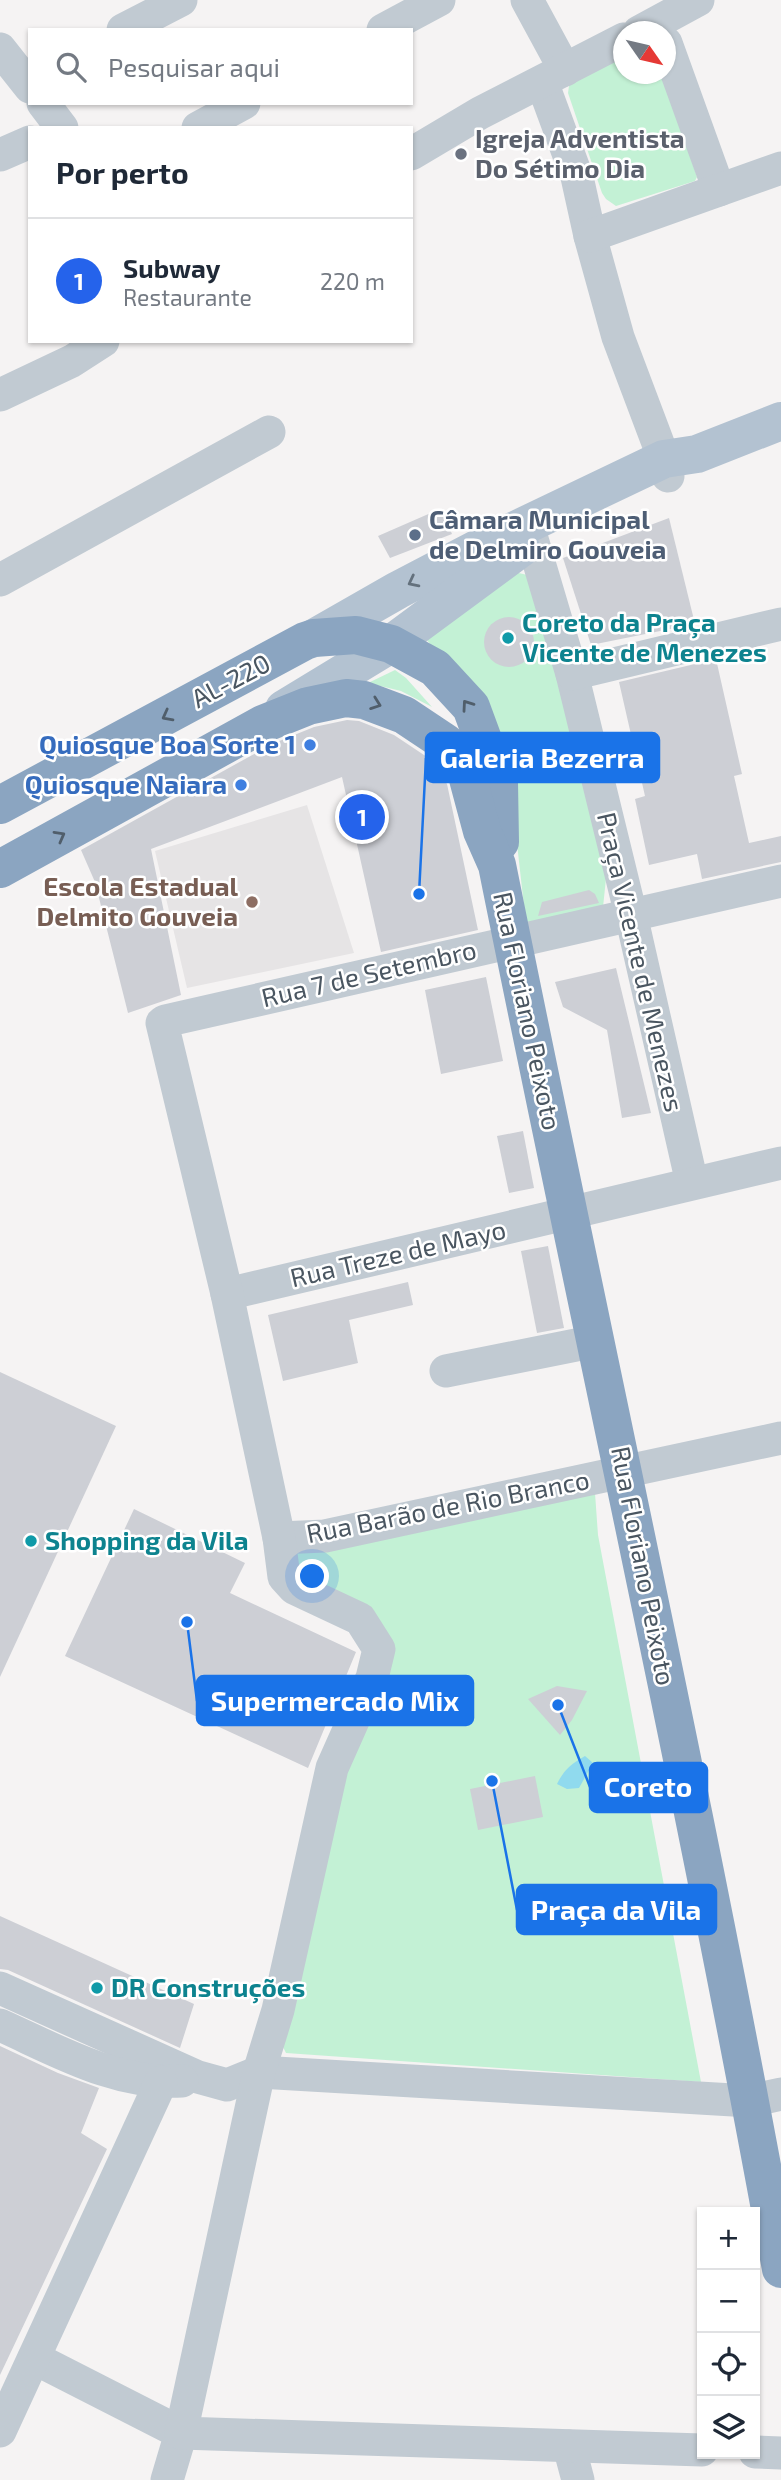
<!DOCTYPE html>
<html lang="pt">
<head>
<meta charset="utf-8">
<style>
  :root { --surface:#fff; --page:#f2f2f3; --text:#1f2937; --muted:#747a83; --line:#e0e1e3; --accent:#2563eb }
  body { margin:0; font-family:"Exo 2",sans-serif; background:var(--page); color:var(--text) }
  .controls { position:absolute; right:21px; bottom:21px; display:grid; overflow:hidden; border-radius:0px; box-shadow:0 2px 5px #0004 }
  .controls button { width:63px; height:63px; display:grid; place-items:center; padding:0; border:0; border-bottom:2px solid var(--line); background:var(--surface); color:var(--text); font:35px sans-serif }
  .compass { position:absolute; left:613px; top:21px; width:63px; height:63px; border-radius:50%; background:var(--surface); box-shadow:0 2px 5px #0004; rotate:124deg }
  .you { position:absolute; left:313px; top:1577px; width:24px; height:24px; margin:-18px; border:5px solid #fff; border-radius:50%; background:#1a73e8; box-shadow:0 0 0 10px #1a73e833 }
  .badge { display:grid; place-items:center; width:46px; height:46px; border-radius:50%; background:var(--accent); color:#fff; font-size:23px; font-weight:700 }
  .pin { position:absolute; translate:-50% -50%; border:4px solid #fff; box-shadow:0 2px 7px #0006 }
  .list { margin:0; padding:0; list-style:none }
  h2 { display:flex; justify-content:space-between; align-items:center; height:91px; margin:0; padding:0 28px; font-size:30px }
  h2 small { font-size:23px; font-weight:400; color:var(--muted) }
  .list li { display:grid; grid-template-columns:46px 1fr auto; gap:21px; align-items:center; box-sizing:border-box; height:126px; padding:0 28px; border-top:2px solid var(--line) }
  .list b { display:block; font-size:26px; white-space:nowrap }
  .list p { margin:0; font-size:23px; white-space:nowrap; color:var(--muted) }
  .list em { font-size:23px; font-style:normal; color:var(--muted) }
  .icon { flex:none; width:38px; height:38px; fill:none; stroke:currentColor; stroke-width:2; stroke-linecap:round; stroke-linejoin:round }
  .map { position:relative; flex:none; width:781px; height:2480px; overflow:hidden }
  .search { position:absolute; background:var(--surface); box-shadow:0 2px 5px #0004; left:28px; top:28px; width:385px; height:77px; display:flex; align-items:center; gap:18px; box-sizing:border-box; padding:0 24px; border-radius:0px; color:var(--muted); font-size:26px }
  .panel { position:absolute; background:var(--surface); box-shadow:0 2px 5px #0004; left:28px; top:126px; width:385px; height:217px; border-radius:0px }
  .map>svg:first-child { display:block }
  .education { fill:#e6e4e5 }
  .green { fill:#c3f1d5 }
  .water { fill:#90daee }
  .building { fill:#cdcfd5 }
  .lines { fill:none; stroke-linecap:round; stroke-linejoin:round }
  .minor { stroke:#c1cad2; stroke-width:33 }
  .major { stroke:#b3c2d1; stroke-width:38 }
  .highway { stroke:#8ba5c1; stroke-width:38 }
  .oneway { stroke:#64717d }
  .oneway2 { stroke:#505e6b }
  .worship-dot { fill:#6b7280; stroke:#fff; stroke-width:2.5 }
  .service-dot { fill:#5c6f8a; stroke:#fff; stroke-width:2.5 }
  .culture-dot { fill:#0f9aa8; stroke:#fff; stroke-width:2.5 }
  .shop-dot { fill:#3f7fe0; stroke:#fff; stroke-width:2.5 }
  .education-dot { fill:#8d6e63; stroke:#fff; stroke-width:2.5 }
  .labels { text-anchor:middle; stroke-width:5; stroke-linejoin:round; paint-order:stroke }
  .worship-label { font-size:26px; font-weight:bold; fill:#5b616d; stroke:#fff; text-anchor:start }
  .service-label { font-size:26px; font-weight:bold; fill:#4e5e75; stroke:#fff; text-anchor:start }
  .culture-label { font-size:26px; font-weight:bold; fill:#0d838f; stroke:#fff; text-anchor:start }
  .street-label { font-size:26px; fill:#4a5661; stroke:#fff }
  .shop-label { font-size:26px; font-weight:bold; fill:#366cbe; stroke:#fff; text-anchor:end }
  .education-label { font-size:26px; font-weight:bold; fill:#785e54; stroke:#fff; text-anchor:end }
  .leader { fill:none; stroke:#1a73e8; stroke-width:2.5 }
  .callout-dot { fill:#1a73e8; stroke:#fff; stroke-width:2.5 }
  .callout { fill:#1a73e8; stroke:#1a73e8; stroke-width:2.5 }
  .callout-label { font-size:28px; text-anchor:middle; font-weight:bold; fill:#fff }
</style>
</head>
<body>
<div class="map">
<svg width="781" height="2480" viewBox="0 0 781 2480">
  <rect width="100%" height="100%" fill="#f5f3f3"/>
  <polygon class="education" points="307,805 354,953 187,988 155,851"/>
  <g class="green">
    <polygon points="623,53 624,74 663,74 697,177 695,181 616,206 606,199 602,193 568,93 569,86"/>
    <polygon points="506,570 536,577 608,859 602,917 526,924 514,817 482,703 425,638"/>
    <polygon points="395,670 406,678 432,707 401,691 368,683"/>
    <polygon points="595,1493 598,1535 701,2082 286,2053 281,2043 336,1796 387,1673 296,1572 294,1554"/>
  </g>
  <path class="water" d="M 585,1756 L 593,1763 L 579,1788 L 567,1789 L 557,1784 C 563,1771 572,1763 585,1756 Z"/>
  <g class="building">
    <polygon points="433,512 443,512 452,534 390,558 378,536"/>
    <polygon points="669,518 695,624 591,645 563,558"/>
    <circle cx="509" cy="642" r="25"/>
    <polygon points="716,659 742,774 734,776 749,843 781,836 781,862 702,879 697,854 649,865 635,799 645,796 619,682"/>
    <polygon points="347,720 359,721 394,735 430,759 447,784 478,930 381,952 342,777 151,849 181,995 128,1013 95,882 81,850 272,744 314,727"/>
    <polygon points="589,890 595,894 599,903 538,916 542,902"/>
    <polygon points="616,968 651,1113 622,1118 607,1030 563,1007 555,982"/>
    <polygon points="486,977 503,1061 441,1074 425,990"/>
    <polygon points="523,1131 534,1188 509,1193 497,1136"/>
    <polygon points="548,1246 564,1328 537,1333 521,1251"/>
    <polygon points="408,1282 413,1305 349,1320 358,1363 283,1381 268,1315"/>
    <polygon points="0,1372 116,1426 0,1677"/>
    <polygon points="134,1509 245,1563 230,1593 356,1652 308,1768 65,1656"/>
    <polygon points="557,1686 587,1691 572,1720 560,1735 528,1699"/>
    <polygon points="535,1776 543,1817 478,1830 470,1789"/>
    <polygon points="0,1916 194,2004 180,2048 8,1970 0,1969"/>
    <polygon points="0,2046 58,2073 99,2088 81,2133 107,2149 0,2375"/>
  </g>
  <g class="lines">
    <g class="minor">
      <polyline points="527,0 565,70"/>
      <polyline points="123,30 181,0"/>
      <polyline points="383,30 439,0"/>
      <polyline points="639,32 698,0"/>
      <polyline points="666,43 719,190"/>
      <polyline points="0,49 30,87"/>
      <polyline points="542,82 577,177 590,236 618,337 664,459 668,476"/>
      <polyline points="43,103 62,128"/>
      <polyline points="198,128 244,103"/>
      <polyline points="411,154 480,113 624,39"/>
      <polyline points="0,155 30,142"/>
      <polyline points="590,236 781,168"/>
      <polyline points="0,395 72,361 103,341"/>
      <polyline points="532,539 572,674 631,915 692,1183"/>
      <polyline points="0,580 269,432"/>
      <polyline points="572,674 781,624"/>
      <polyline points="227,1294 781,1163"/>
      <polyline points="446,1371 596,1341"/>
      <polyline points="279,1538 325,1536 781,1438"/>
      <polyline points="0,1988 198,2077 227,2085 259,2072 750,2101 781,2094"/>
      <path d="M 0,2025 C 58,2051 116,2085 182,2081"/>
      <polyline points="34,2358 181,2433 167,2480"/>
      <polyline points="0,2431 161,2082"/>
      <polyline points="569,2446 578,2480"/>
      <polyline points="702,2450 181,2433 259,2072 278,2010 332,1768 372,1678 379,1649 360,1619 294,1588 284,1577 279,1538 227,1294 162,1023 165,1021 781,881"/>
      <polyline points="755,2452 781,2453"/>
    </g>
    <g class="major">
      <polyline points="314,638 398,590 486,544 664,459 697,454 781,421"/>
      <polyline points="284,709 391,644 521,548"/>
    </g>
    <g class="highway">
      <polyline points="0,805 305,641 314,638 356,635 391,644 435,668 471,707 499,783 500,842"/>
      <path d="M 0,869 L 263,724 L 308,706 L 346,698 L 364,700 L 404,715 L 446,743 L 467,775 L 482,831 L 497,865 C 591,1333 696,1799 781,2269"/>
    </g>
  </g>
  <defs><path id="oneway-chevron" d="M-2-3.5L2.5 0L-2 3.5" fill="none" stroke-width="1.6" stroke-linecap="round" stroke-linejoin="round" transform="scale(1.75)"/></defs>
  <use class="oneway" href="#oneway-chevron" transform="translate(413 582) rotate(153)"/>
  <g class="oneway2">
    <use href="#oneway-chevron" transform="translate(376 704) rotate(20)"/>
    <use href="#oneway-chevron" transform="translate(467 705) rotate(-125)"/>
    <use href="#oneway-chevron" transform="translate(167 716) rotate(152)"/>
    <use href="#oneway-chevron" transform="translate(60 836) rotate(-29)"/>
  </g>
  <circle class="worship-dot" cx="461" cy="154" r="7"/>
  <circle class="service-dot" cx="415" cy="535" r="7"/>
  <g class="culture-dot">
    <circle cx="508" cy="638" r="7"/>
    <circle cx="31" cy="1541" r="7"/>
    <circle cx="97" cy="1988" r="7"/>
  </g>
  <g class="shop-dot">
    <circle cx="310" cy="745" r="7"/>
    <circle cx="241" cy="785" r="7"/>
  </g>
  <circle class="education-dot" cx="252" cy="902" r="7"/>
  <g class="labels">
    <g class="worship-label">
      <text x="475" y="148">Igreja Adventista<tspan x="475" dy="30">Do Sétimo Dia</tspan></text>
    </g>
    <g class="service-label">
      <text x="429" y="529">Câmara Municipal<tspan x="429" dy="30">de Delmiro Gouveia</tspan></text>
    </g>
    <g class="culture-label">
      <text x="522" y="632">Coreto da Praça<tspan x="522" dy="30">Vicente de Menezes</tspan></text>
      <text x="45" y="1550">Shopping da Vila</text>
      <text x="111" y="1997">DR Construções</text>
    </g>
    <g class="street-label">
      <text transform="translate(231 681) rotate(-28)" y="9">AL-220</text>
      <text transform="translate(640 962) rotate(77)" y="9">Praça Vicente de Menezes</text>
      <text transform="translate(369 974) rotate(-13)" y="9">Rua 7 de Setembro</text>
      <text transform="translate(527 1011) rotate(78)" y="9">Rua Floriano Peixoto</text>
      <text transform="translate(398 1254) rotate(-13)" y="9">Rua Treze de Mayo</text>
      <text transform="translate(448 1507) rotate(-11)" y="9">Rua Barão de Rio Branco</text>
      <text transform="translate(643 1566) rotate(79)" y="9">Rua Floriano Peixoto</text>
    </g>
    <g class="shop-label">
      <text x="296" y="754">Quiosque Boa Sorte 1</text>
      <text x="227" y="794">Quiosque Naiara</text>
    </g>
    <g class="education-label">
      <text x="238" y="896">Escola Estadual<tspan x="238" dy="30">Delmito Gouveia</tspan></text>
    </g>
  </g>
  <path class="leader" d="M419 894L426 758M187 1622L197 1701M558 1705L590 1787M492 1781L517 1910"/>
  <g class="callout-dot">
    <circle cx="419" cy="894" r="7"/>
    <circle cx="187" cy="1622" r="7"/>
    <circle cx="558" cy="1705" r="7"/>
    <circle cx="492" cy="1781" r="7"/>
  </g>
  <g class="callout">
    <rect x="426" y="733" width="233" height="49" rx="7"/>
    <rect x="197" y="1676" width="276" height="49" rx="7"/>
    <rect x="590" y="1763" width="117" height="49" rx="7"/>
    <rect x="517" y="1885" width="199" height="49" rx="7"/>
  </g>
  <g class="callout-label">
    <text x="542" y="768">Galeria Bezerra</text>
    <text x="335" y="1711">Supermercado Mix</text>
    <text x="648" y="1797">Coreto</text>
    <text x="616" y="1920">Praça da Vila</text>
  </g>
</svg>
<div class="controls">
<button>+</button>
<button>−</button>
<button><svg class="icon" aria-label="locate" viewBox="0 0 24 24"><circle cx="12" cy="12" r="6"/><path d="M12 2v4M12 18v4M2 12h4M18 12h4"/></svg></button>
<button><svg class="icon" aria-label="layers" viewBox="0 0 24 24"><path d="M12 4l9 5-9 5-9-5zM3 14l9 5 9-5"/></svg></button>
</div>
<svg class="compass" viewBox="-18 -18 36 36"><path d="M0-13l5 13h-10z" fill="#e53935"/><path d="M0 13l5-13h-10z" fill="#747a83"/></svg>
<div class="you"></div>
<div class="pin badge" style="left:362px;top:817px">1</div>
<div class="search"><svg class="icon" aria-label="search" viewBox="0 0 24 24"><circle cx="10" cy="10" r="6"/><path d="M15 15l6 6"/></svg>Pesquisar aqui</div>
<section class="panel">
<h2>Por perto<small></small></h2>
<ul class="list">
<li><span class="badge">1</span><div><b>Subway</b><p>Restaurante</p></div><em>220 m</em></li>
</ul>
</section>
</div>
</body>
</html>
